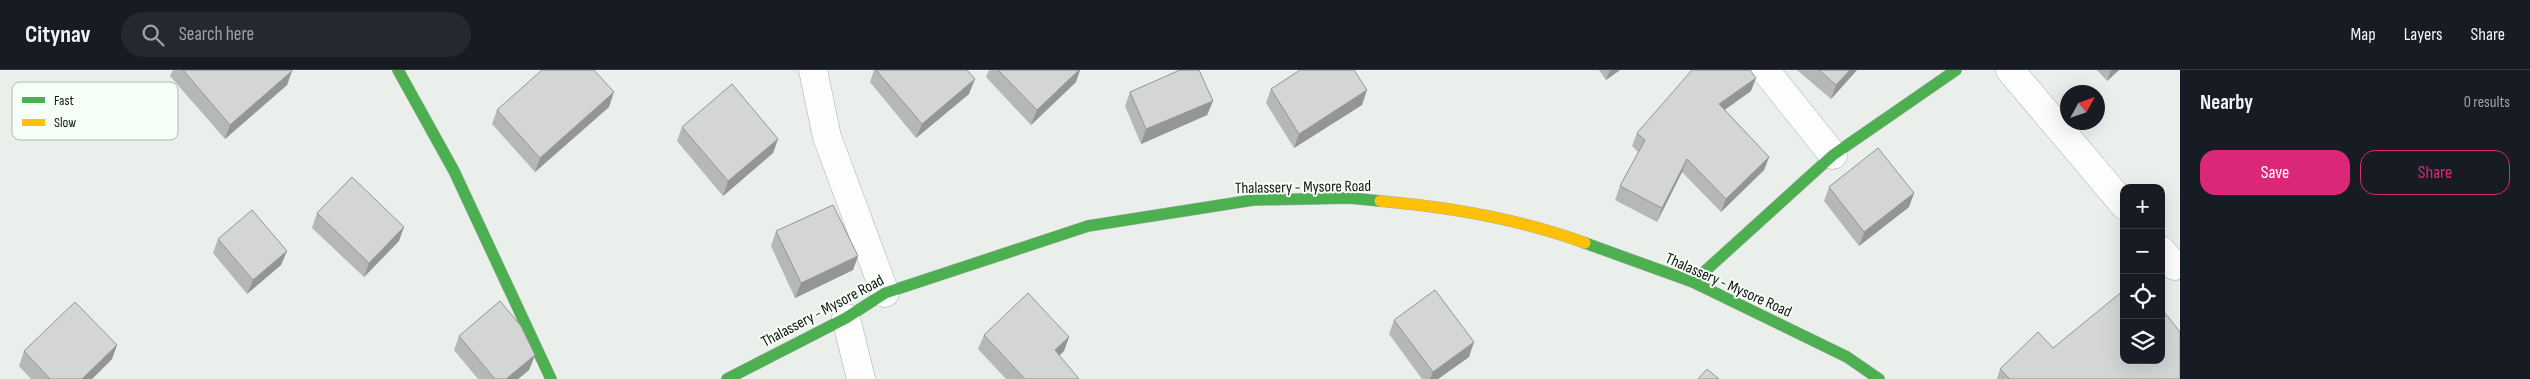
<!DOCTYPE html>
<html lang="en">
<head>
<meta charset="utf-8">
<style>
  :root { --surface:#171b24; --page:#242831; --text:#f1f3f6; --muted:#9ea1a6; --line:#363941; --accent:#db2777 }
  body { margin:0; font-family:"Sofia Sans Condensed",sans-serif; background:var(--page); color:var(--text) }
  .controls { position:absolute; right:15px; bottom:15px; display:grid; overflow:hidden; border-radius:10px; box-shadow:0 5px 20px #0002 }
  .controls button { width:45px; height:45px; display:grid; place-items:center; padding:0; border:0; border-bottom:1px solid var(--line); background:var(--surface); color:var(--text); font:25px sans-serif }
  .compass { position:absolute; left:2060px; top:15px; width:45px; height:45px; border-radius:50%; background:var(--surface); box-shadow:0 5px 20px #0002; rotate:50deg }
  .list { margin:0; padding:0; list-style:none }
  h2 { display:flex; justify-content:space-between; align-items:center; height:65px; margin:0; padding:0 20px; font-size:21px }
  h2 small { font-size:16px; font-weight:400; color:var(--muted) }
  .actions { display:flex; gap:10px; padding:15px 20px }
  .actions a { flex:1; padding:11px 0; border:1px solid var(--accent); border-radius:15px; text-align:center; font-size:18px; color:var(--accent) }
  .actions .main { background:var(--accent); color:#fff }
  .icon { flex:none; width:28px; height:28px; fill:none; stroke:currentColor; stroke-width:2; stroke-linecap:round; stroke-linejoin:round }
  .map { position:relative; flex:none; width:2180px; height:309px; overflow:hidden }
  header { display:flex; align-items:center; gap:30px; box-sizing:border-box; height:70px; padding:0 25px; background:var(--surface); border-bottom:1px solid var(--line) }
  header strong { font-size:24px }
  nav { display:flex; gap:28px; margin-inline-start:auto; font-size:18px }
  .search { width:350px; height:45px; background:var(--page); display:flex; align-items:center; gap:12px; box-sizing:border-box; padding:0 18px; border-radius:28px; color:var(--muted); font-size:19px }
  main { display:flex }
  aside { flex:1; background:var(--surface) }
  .map>svg:first-child { display:block }
  .lines { fill:none; stroke-linecap:round; stroke-linejoin:round }
  .street-casing { stroke:#adb0ad; stroke-width:29 }
  .fast-casing { stroke:#adb0ad; stroke-width:12 }
  .slow-casing { stroke:#adb0ad; stroke-width:12 }
  .street { stroke:#fcfdfc; stroke-width:28 }
  .fast { stroke:#4caf50; stroke-width:11 }
  .slow { stroke:#ffc107; stroke-width:11 }
  .wall { fill:#b5b8b6 }
  .shaded-wall { fill:#949694 }
  .building { fill:#d3d6d4; stroke:#949694 }
  .labels { text-anchor:middle; stroke-width:4; stroke-linejoin:round; paint-order:stroke }
  .street-label { font-size:16px; fill:#121512; stroke:#f6fff7 }
  .key { fill:#f6fff7; stroke:#b2b9b2; stroke-width:1 }
  .key-label { font-size:14px; fill:#121512 }
</style>
</head>
<body>
<header>
<strong>Citynav</strong>
<div class="search"><svg class="icon" aria-label="search" viewBox="0 0 24 24"><circle cx="10" cy="10" r="6"/><path d="M15 15l6 6"/></svg>Search here</div>
<nav><a>Map</a><a>Layers</a><a>Share</a></nav>
</header>
<main>
<div class="map">
<svg width="2180" height="309" viewBox="0 0 2180 309">
  <rect width="100%" height="100%" fill="#eaefeb"/>
  <g class="lines">
    <g class="street-casing">
      <g id="street">
        <polyline points="813,0 827,67 885,223"/>
        <polyline points="1765,0 1833,85"/>
        <polyline points="2010,0 2124,135"/>
        <polyline points="2161,180 2175,196"/>
        <polyline points="846,248 861,309"/>
      </g>
    </g>
    <g class="fast-casing">
      <g id="fast">
        <polyline points="398,0 454,101 551,309"/>
        <polyline points="1585,173 1693,212 1847,287 1879,309"/>
        <polyline points="1693,212 1833,85 1956,0"/>
        <polyline points="727,309 846,248 885,223 1088,156 1253,130 1350,128 1380,131"/>
      </g>
    </g>
    <g class="slow-casing">
      <path id="slow" d="M 1380,131 C 1449,137 1520,149 1585,173"/>
    </g>
    <use href="#street" class="street"/>
    <use href="#fast" class="fast"/>
    <use href="#slow" class="slow"/>
  </g>
  <g class="wall">
    <polygon points="173,0 292,0 292,1 287,15 225,69 170,6"/>
    <polygon points="874,0 967,0 969,24 916,68 870,12"/>
    <polygon points="989,0 1080,0 1076,12 1031,55 986,7"/>
    <polygon points="1599,0 1620,0 1606,10"/>
    <polygon points="1797,0 1857,0 1831,29"/>
    <polygon points="2097,0 2119,0 2107,11"/>
    <polygon points="1271,19 1362,35 1294,78 1266,33"/>
    <polygon points="1751,21 1725,40 1769,87 1764,100 1721,142 1682,102 1657,152 1615,130 1620,116 1638,82 1632,76 1637,63"/>
    <polygon points="1130,22 1213,31 1207,45 1141,74 1125,36"/>
    <polygon points="609,37 535,102 492,54 497,40"/>
    <polygon points="682,57 778,69 773,83 723,126 677,71"/>
    <polygon points="1829,117 1914,123 1909,137 1859,176 1824,131"/>
    <polygon points="317,143 399,171 364,207 312,158"/>
    <polygon points="776,161 858,186 853,200 795,228 771,176"/>
    <polygon points="218,169 287,181 281,195 247,224 213,183"/>
    <polygon points="1394,250 1469,287 1438,309 1422,309 1389,264"/>
    <polygon points="984,265 1069,267 1064,281 1059,286 1079,309 1006,309 978,279"/>
    <polygon points="459,266 535,285 529,300 518,309 478,309 454,280"/>
    <polygon points="117,275 112,289 92,309 31,309 19,296 24,281"/>
    <polygon points="2053,278 2180,309 1997,309 2000,299"/>
  </g>
  <g class="shaded-wall">
    <polygon points="1079,0 1080,0 1076,12 1031,55 1037,40"/>
    <polygon points="1610,0 1620,0 1606,10"/>
    <polygon points="1850,0 1857,0 1831,29 1836,15"/>
    <polygon points="2111,0 2119,0 2107,11"/>
    <polygon points="292,1 287,15 225,69 230,55"/>
    <polygon points="1756,8 1751,21 1714,47 1719,34"/>
    <polygon points="975,9 969,24 916,68 922,54"/>
    <polygon points="1367,20 1362,35 1294,78 1299,64"/>
    <polygon points="614,22 609,37 535,102 540,88"/>
    <polygon points="1213,31 1207,45 1141,74 1146,59"/>
    <polygon points="778,69 773,83 723,126 728,111"/>
    <polygon points="1769,87 1764,100 1721,142 1726,129"/>
    <polygon points="1687,89 1682,102 1657,152 1662,138"/>
    <polygon points="1914,123 1909,137 1859,176 1864,162"/>
    <polygon points="404,157 399,171 364,207 369,193"/>
    <polygon points="287,181 281,195 247,224 253,210"/>
    <polygon points="858,186 853,200 795,228 801,213"/>
    <polygon points="1069,267 1064,281 1049,295 1055,280"/>
    <polygon points="1474,272 1469,287 1438,309 1430,309 1433,302"/>
    <polygon points="117,275 112,289 92,309 82,309"/>
    <polygon points="535,285 529,300 518,309 506,309"/>
  </g>
  <g class="building">
    <polygon points="183,0 292,0 292,1 230,55"/>
    <polygon points="542,0 594,0 614,22 540,88 497,40"/>
    <polygon points="876,0 967,0 975,9 922,54"/>
    <polygon points="998,0 1079,0 1037,40"/>
    <polygon points="1180,0 1199,0 1213,31 1146,59 1130,22"/>
    <polygon points="1300,0 1354,0 1367,20 1299,64 1271,19"/>
    <polygon points="1692,0 1750,0 1756,8 1719,34 1769,87 1726,129 1687,89 1662,138 1620,116 1645,70 1637,63"/>
    <polygon points="1819,0 1850,0 1836,15"/>
    <polygon points="732,14 778,69 728,111 682,57"/>
    <polygon points="1878,78 1914,123 1864,162 1829,117"/>
    <polygon points="352,107 404,157 369,193 317,143"/>
    <polygon points="833,135 858,186 801,213 776,161"/>
    <polygon points="252,140 287,181 253,210 218,169"/>
    <polygon points="1435,220 1474,272 1433,302 1394,250"/>
    <polygon points="2124,220 2124,290 2161,290 2161,238 2180,262 2180,309 2010,309 2000,299 2038,262 2053,278"/>
    <polygon points="1028,223 1069,267 1055,280 1079,309 1025,309 984,265"/>
    <polygon points="500,231 521,256 535,285 506,309 495,309 459,266"/>
    <polygon points="75,232 117,275 82,309 50,309 24,281"/>
    <polygon points="1707,299 1719,309 1698,309"/>
  </g>
  <g class="labels">
    <g class="street-label">
      <text transform="translate(1303 116) rotate(-1)" y="6">Thalassery - Mysore Road</text>
      <text transform="translate(1729 214) rotate(24)" y="6">Thalassery - Mysore Road</text>
      <text transform="translate(822 240) rotate(-28)" y="6">Thalassery - Mysore Road</text>
    </g>
  </g>
  <rect x="12" y="12" width="166" height="58" rx="8" class="key"/>
  <rect x="22" y="27" width="23" height="6" fill="#4caf50"/>
  <rect x="22" y="49" width="23" height="7" fill="#ffc107"/>
  <g class="key-label">
    <text x="54" y="35">Fast</text>
    <text x="54" y="57">Slow</text>
  </g>
</svg>
<div class="controls">
<button>+</button>
<button>−</button>
<button><svg class="icon" aria-label="locate" viewBox="0 0 24 24"><circle cx="12" cy="12" r="6"/><path d="M12 2v4M12 18v4M2 12h4M18 12h4"/></svg></button>
<button><svg class="icon" aria-label="layers" viewBox="0 0 24 24"><path d="M12 4l9 5-9 5-9-5zM3 14l9 5 9-5"/></svg></button>
</div>
<svg class="compass" viewBox="-18 -18 36 36"><path d="M0-13l5 13h-10z" fill="#e53935"/><path d="M0 13l5-13h-10z" fill="#9ea1a6"/></svg>
</div>
<aside>
<h2>Nearby<small>0 results</small></h2>
<ul class="list">
</ul>
<div class="actions"><a class="main">Save</a><a>Share</a></div>
</aside>
</main>
</body>
</html>
